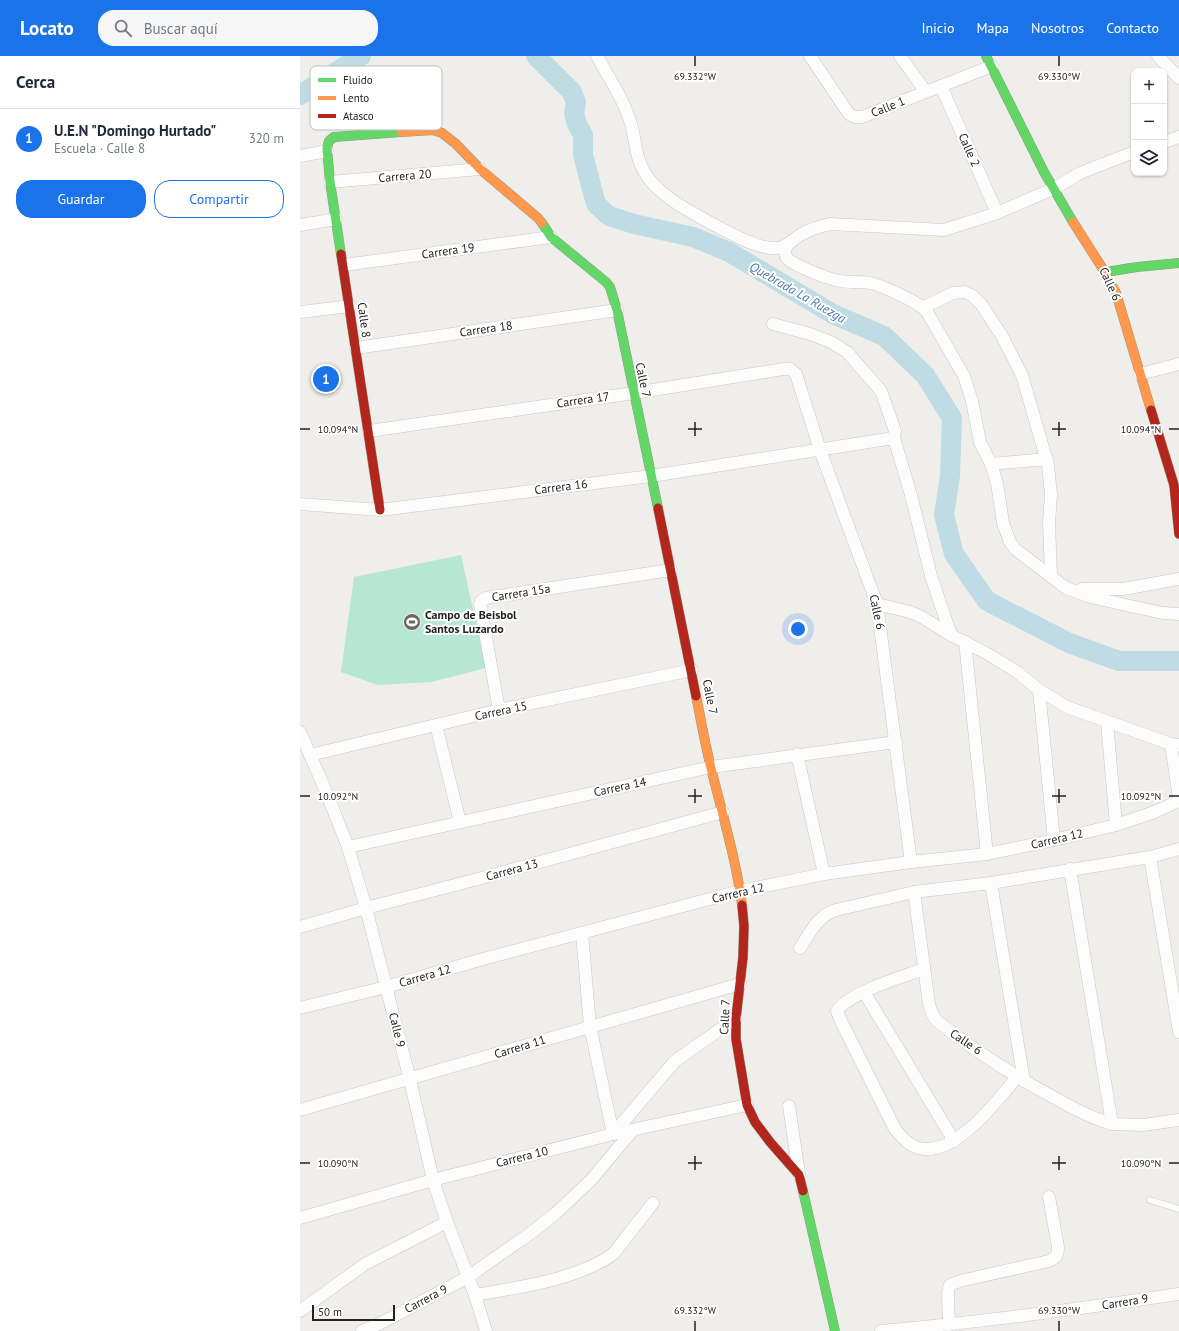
<!DOCTYPE html>
<html lang="es">
<head>
<meta charset="utf-8">
<style>
  :root { --surface:#fff; --page:#f6f6f7; --text:#1f2937; --muted:#747a83; --line:#e0e1e3; --accent:#1a73e8 }
  body { margin:0; font-family:"PT Sans",sans-serif; background:var(--page); color:var(--text) }
  .controls { position:absolute; right:12px; top:12px; display:grid; overflow:hidden; border-radius:8px; box-shadow:0 1px 3px #0004 }
  .controls button { width:36px; height:36px; display:grid; place-items:center; padding:0; border:0; border-bottom:1px solid var(--line); background:var(--surface); color:var(--text); font:20px sans-serif }
  .scale { position:absolute; left:12px; bottom:10px; width:83px; box-sizing:border-box; padding-left:4px; border:2px solid #222; border-top:0; font-size:11px; line-height:14px; white-space:nowrap; color:#222; -webkit-text-stroke:3px #fff; paint-order:stroke }
  .you { position:absolute; left:498px; top:573px; width:14px; height:14px; margin:-10px; border:3px solid #fff; border-radius:50%; background:#1a73e8; box-shadow:0 0 0 6px #1a73e833 }
  .badge { display:grid; place-items:center; width:26px; height:26px; border-radius:50%; background:var(--accent); color:#fff; font-size:13px; font-weight:700 }
  .pin { position:absolute; translate:-50% -50%; border:2px solid #fff; box-shadow:0 1px 4px #0006 }
  .list { margin:0; padding:0; list-style:none }
  h2 { display:flex; justify-content:space-between; align-items:center; height:52px; margin:0; padding:0 16px; font-size:17px }
  h2 small { font-size:13px; font-weight:400; color:var(--muted) }
  .list li { display:grid; grid-template-columns:26px 1fr auto; gap:12px; align-items:center; box-sizing:border-box; height:60px; padding:0 16px; border-top:1px solid var(--line) }
  .list b { display:block; font-size:15px; white-space:nowrap }
  .list p { margin:0; font-size:13px; white-space:nowrap; color:var(--muted) }
  .list em { font-size:13px; font-style:normal; color:var(--muted) }
  .actions { display:flex; gap:8px; padding:12px 16px }
  .actions a { flex:1; padding:9px 0; border:1px solid var(--accent); border-radius:16px; text-align:center; font-size:14px; color:var(--accent) }
  .actions .main { background:var(--accent); color:#fff }
  .icon { flex:none; width:22px; height:22px; fill:none; stroke:currentColor; stroke-width:2; stroke-linecap:round; stroke-linejoin:round }
  .map { position:relative; flex:none; width:879px; height:1275px; overflow:hidden }
  header { display:flex; align-items:center; gap:24px; box-sizing:border-box; height:56px; padding:0 20px; background:var(--accent); color:#fff }
  header strong { font-size:19px }
  nav { display:flex; gap:22px; margin-inline-start:auto; font-size:14px }
  .search { width:280px; height:36px; background:var(--page); display:flex; align-items:center; gap:10px; box-sizing:border-box; padding:0 14px; border-radius:16px; color:var(--muted); font-size:15px }
  main { display:flex }
  aside { flex:1; background:var(--surface) }
  .map>svg:first-child { display:block }
  .pitch { fill:#b7e6d2 }
  .lines { fill:none; stroke-linecap:round; stroke-linejoin:round }
  .river { stroke:#bfdbe3; stroke-width:20 }
  .lane-casing { stroke:#c9c8c7; stroke-width:7 }
  .street-casing { stroke:#c9c8c7; stroke-width:13 }
  .fast-casing { stroke:#999a82; stroke-width:10 }
  .slow-casing { stroke:#999a82; stroke-width:10 }
  .jam-casing { stroke:#999a82; stroke-width:10 }
  .lane { stroke:#fdfcfc; stroke-width:6 }
  .street { stroke:#fdfcfc; stroke-width:12 }
  .fast { stroke:#63d668; stroke-width:9 }
  .slow { stroke:#ff974d; stroke-width:9 }
  .jam { stroke:#b3261e; stroke-width:9 }
  .ticks { fill:none; stroke:#222; stroke-width:1.5 }
  .labels { text-anchor:middle; stroke-width:4; stroke-linejoin:round; paint-order:stroke }
  .street-label { font-size:12px; fill:#222; stroke:#fff }
  .poi-label { font-size:12px; font-weight:bold; fill:#222; stroke:#fff; text-anchor:start }
  .water-label { font-size:13px; font-style:italic; fill:#4a7aab; stroke:#fff }
  .key { fill:#fff; stroke:#bdbdbd; stroke-width:1 }
  .key-label { font-size:11px; fill:#222 }
  .ticks-label { font-size:10px; text-anchor:middle; fill:#222; stroke:#fff; stroke-width:4; stroke-linejoin:round; paint-order:stroke }
</style>
</head>
<body>
<header>
<strong>Locato</strong>
<div class="search"><svg class="icon" aria-label="search" viewBox="0 0 24 24"><circle cx="10" cy="10" r="6"/><path d="M15 15l6 6"/></svg>Buscar aquí</div>
<nav><a>Inicio</a><a>Mapa</a><a>Nosotros</a><a>Contacto</a></nav>
</header>
<main>
<aside>
<h2>Cerca<small></small></h2>
<ul class="list">
<li><span class="badge">1</span><div><b>U.E.N &quot;Domingo Hurtado&quot;</b><p>Escuela · Calle 8</p></div><em>320 m</em></li>
</ul>
<div class="actions"><a class="main">Guardar</a><a>Compartir</a></div>
</aside>
<div class="map">
<svg width="879" height="1275" viewBox="0 0 879 1275">
  <rect width="100%" height="100%" fill="#f0eeeb"/>
  <polygon class="pitch" points="161,499 186,612 131,626 78,629 41,616 54,521"/>
  <g class="lines">
    <g class="river">
      <polyline points="236,0 272,36 276,46 274,58 277,68 283,79 283,99 296,148 309,160 334,168 393,181 429,196 533,258 584,280 625,319 652,362 650,420 644,459 654,498 687,545 769,587 819,605 879,605"/>
      <polyline points="0,39 61,0"/>
    </g>
    <g class="lane-casing">
      <polyline id="lane" points="850,1144 879,1153"/>
    </g>
    <g class="street-casing">
      <g id="street">
        <path d="M 297,0 C 309,22 324,44 331,68 C 336,84 335,102 345,117 C 360,142 395,158 420,172 C 437,180 457,193 476,192 C 486,192 492,184 500,179 C 509,174 520,170 531,168 L 644,174 L 697,157 L 753,133 L 780,117 L 834,96"/>
        <polyline points="510,0 549,58 555,61 562,61 692,10"/>
        <polyline points="600,0 626,36"/>
        <polyline points="858,0 879,22"/>
        <polyline points="641,30 697,157"/>
        <polyline points="864,86 879,81"/>
        <polyline points="0,100 27,95"/>
        <polyline points="30,126 180,113"/>
        <polyline points="0,169 36,163"/>
        <path d="M 488,188 L 485,194 C 485,197 485,200 487,202 C 492,209 531,224 540,225 C 550,227 560,225 570,227 C 583,230 619,246 627,256 L 664,320 L 672,345 L 680,386 L 691,408 L 697,427 L 703,467 L 710,486 L 715,493 L 766,532 L 791,541 L 830,550 L 863,557 L 879,558"/>
        <polyline points="44,209 251,181"/>
        <polyline points="624,251 653,237 665,236 673,240 681,248 702,280 722,319 748,409 751,438 749,467 751,520"/>
        <polyline points="0,256 50,250"/>
        <polyline points="473,268 510,278 531,286 547,296 581,335 593,369 595,375 594,382"/>
        <polyline points="56,292 317,254"/>
        <polyline points="840,318 879,308"/>
        <polyline points="69,375 334,337 484,313 490,313 496,318 520,394 577,548 611,806"/>
        <polyline points="691,408 747,403"/>
        <polyline points="0,448 80,454 351,420 594,382 611,439 631,520 651,579"/>
        <polyline points="782,533 823,533 879,523"/>
        <polyline points="577,548 610,556 620,560 651,579 688,598 717,616 739,634 767,651 871,688 879,689"/>
        <polyline points="665,586 687,798"/>
        <polyline points="739,634 754,784"/>
        <polyline points="199,654 180,548 181,545 186,542 371,514"/>
        <polyline points="807,666 816,769"/>
        <polyline points="136,669 160,766"/>
        <polyline points="0,676 25,733 48,791 66,852 110,1024 133,1124 147,1166 175,1239 186,1275"/>
        <polyline points="871,688 879,743"/>
        <polyline points="497,698 524,818"/>
        <polyline points="10,699 199,654 392,614"/>
        <polyline points="48,791 411,711 596,686"/>
        <polyline points="850,801 879,976"/>
        <polyline points="770,813 812,1068 843,1069 879,1064"/>
        <polyline points="691,827 724,1025"/>
        <path d="M 614,836 L 629,948 L 632,958 L 637,965 C 673,994 713,1019 753,1041 C 772,1052 791,1062 812,1068"/>
        <polyline points="0,871 66,852 178,823 423,756"/>
        <polyline points="282,877 290,970 313,1078"/>
        <path d="M 500,892 C 511,876 516,861 536,854 L 614,836 L 691,827 L 850,801 L 879,793"/>
        <path d="M 624,913 C 602,921 550,936 537,955 L 541,965 L 595,1073 C 600,1079 604,1084 610,1088 C 647,1112 697,1045 717,1021"/>
        <polyline points="564,936 654,1085"/>
        <polyline points="0,952 86,931 183,903 440,835 524,818 611,806 687,798 754,784 816,769 852,757 879,745"/>
        <polyline points="489,1050 499,1118"/>
        <path d="M 0,1054 C 147,1013 293,969 440,928"/>
        <polyline points="313,1078 375,1005 436,962"/>
        <polyline points="0,1162 133,1124 313,1078 447,1049"/>
        <path d="M 175,1239 C 214,1232 254,1227 290,1211 C 299,1207 307,1203 314,1197 L 353,1147"/>
        <polyline points="0,1255 65,1208 147,1166"/>
        <path d="M 649,1269 L 648,1236 L 650,1229 L 660,1225 L 749,1205 C 756,1202 758,1199 758,1191 L 749,1141"/>
        <polyline points="62,1275 81,1267 168,1221 235,1174 256,1157 291,1124 333,1074"/>
        <path d="M 581,1275 C 681,1266 780,1253 879,1238"/>
      </g>
    </g>
    <g class="fast-casing">
      <g id="fast">
        <polyline points="686,0 744,116 773,166"/>
        <polyline points="242,167 251,181 306,226 310,231 317,254 358,452"/>
        <polyline points="41,198 30,126 27,92 29,85 34,81 101,76"/>
        <polyline points="806,216 837,211 879,207"/>
        <polyline points="503,1135 535,1275"/>
      </g>
    </g>
    <g class="slow-casing">
      <g id="slow">
        <polyline points="101,76 133,74 142,77 156,88 180,113 238,162 242,167"/>
        <polyline points="773,166 801,210 816,237 851,354"/>
        <path d="M 396,640 C 401,664 405,688 411,712 C 422,757 436,803 442,849"/>
      </g>
    </g>
    <g class="jam-casing">
      <g id="jam">
        <polyline points="41,198 80,454"/>
        <polyline points="851,354 874,429 879,478"/>
        <polyline points="358,452 396,640"/>
        <polyline points="442,849 444,870 443,901 436,962 436,983 447,1049 455,1066 470,1086 499,1119 503,1135"/>
      </g>
    </g>
    <use href="#lane" class="lane"/>
    <use href="#street" class="street"/>
    <use href="#fast" class="fast"/>
    <use href="#slow" class="slow"/>
    <use href="#jam" class="jam"/>
  </g>
  <path class="ticks" d="M 395,0 L 395,10M 759,0 L 759,10M 395,366 L 395,380M 759,366 L 759,380M 0,373 L 10,373M 388,373 L 402,373M 752,373 L 766,373M 869,373 L 879,373M 395,733 L 395,747M 759,733 L 759,747M 0,740 L 10,740M 388,740 L 402,740M 752,740 L 766,740M 869,740 L 879,740M 395,1100 L 395,1114M 759,1100 L 759,1114M 0,1107 L 10,1107M 388,1107 L 402,1107M 752,1107 L 766,1107M 869,1107 L 879,1107M 395,1265 L 395,1275M 759,1265 L 759,1275"/>
  <defs>
    <g id="stadium-disc" transform="scale(0.9)"><circle r="9.5" fill="#6a6968" stroke="#fff"/><path d="M0-5a6.5 5 0 1 0 0 10a6.5 5 0 1 0 0-10ZM-3.5-1.8h7v3.6h-7Z" fill="#fff"/></g>
  </defs>
  <g fill-rule="evenodd">
    <use href="#stadium-disc" x="112" y="566"/>
  </g>
  <g class="labels">
    <g class="street-label">
      <text transform="translate(588 51) rotate(-22)" y="4">Calle 1</text>
      <text transform="translate(669 94) rotate(66)" y="4">Calle 2</text>
      <text transform="translate(105 120) rotate(-5)" y="4">Carrera 20</text>
      <text transform="translate(148 195) rotate(-8)" y="4">Carrera 19</text>
      <text transform="translate(810 228) rotate(65)" y="4">Calle 6</text>
      <text transform="translate(64 264) rotate(82)" y="4">Calle 8</text>
      <text transform="translate(186 273) rotate(-8)" y="4">Carrera 18</text>
      <text transform="translate(343 324) rotate(78)" y="4">Calle 7</text>
      <text transform="translate(283 344) rotate(-8)" y="4">Carrera 17</text>
      <text transform="translate(261 431) rotate(-7)" y="4">Carrera 16</text>
      <text transform="translate(221 537) rotate(-9)" y="4">Carrera 15a</text>
      <text transform="translate(577 556) rotate(78)" y="4">Calle 6</text>
      <text transform="translate(410 641) rotate(79)" y="4">Calle 7</text>
      <text transform="translate(201 655) rotate(-12)" y="4">Carrera 15</text>
      <text transform="translate(320 731) rotate(-12)" y="4">Carrera 14</text>
      <text transform="translate(757 783) rotate(-13)" y="4">Carrera 12</text>
      <text transform="translate(212 814) rotate(-15)" y="4">Carrera 13</text>
      <text transform="translate(438 837) rotate(-13)" y="4">Carrera 12</text>
      <text transform="translate(125 920) rotate(-16)" y="4">Carrera 12</text>
      <text transform="translate(425 961) rotate(-87)" y="4">Calle 7</text>
      <text transform="translate(97 974) rotate(76)" y="4">Calle 9</text>
      <text transform="translate(666 986) rotate(34)" y="4">Calle 6</text>
      <text transform="translate(220 991) rotate(-17)" y="4">Carrera 11</text>
      <text transform="translate(222 1101) rotate(-14)" y="4">Carrera 10</text>
      <text transform="translate(126 1243) rotate(-28)" y="4">Carrera 9</text>
      <text transform="translate(825 1246) rotate(-9)" y="4">Carrera 9</text>
    </g>
    <g class="poi-label">
      <text x="125" y="563">Campo de Beisbol<tspan x="125" dy="14">Santos Luzardo</tspan></text>
    </g>
    <g class="water-label">
      <text transform="translate(498 236) rotate(30)" y="5">Quebrada La Ruezga</text>
    </g>
  </g>
  <rect x="10" y="10" width="132" height="64" rx="6" class="key"/>
  <rect x="18" y="22" width="18" height="4" fill="#63d668"/>
  <rect x="18" y="40" width="18" height="4" fill="#ff974d"/>
  <rect x="18" y="58" width="18" height="4" fill="#b3261e"/>
  <g class="key-label">
    <text x="43" y="28">Fluido</text>
    <text x="43" y="46">Lento</text>
    <text x="43" y="64">Atasco</text>
  </g>
  <g class="ticks-label">
    <text x="395" y="24">69.332°W</text>
    <text x="759" y="24">69.330°W</text>
    <text x="38" y="377">10.094°N</text>
    <text x="841" y="377">10.094°N</text>
    <text x="38" y="744">10.092°N</text>
    <text x="841" y="744">10.092°N</text>
    <text x="38" y="1111">10.090°N</text>
    <text x="841" y="1111">10.090°N</text>
    <text x="395" y="1258">69.332°W</text>
    <text x="759" y="1258">69.330°W</text>
  </g>
</svg>
<div class="controls">
<button>+</button>
<button>−</button>
<button><svg class="icon" aria-label="layers" viewBox="0 0 24 24"><path d="M12 4l9 5-9 5-9-5zM3 14l9 5 9-5"/></svg></button>
</div>
<div class="scale">50 m</div>
<div class="you"></div>
<div class="pin badge" style="left:26px;top:323px">1</div>
</div>
</main>
</body>
</html>
